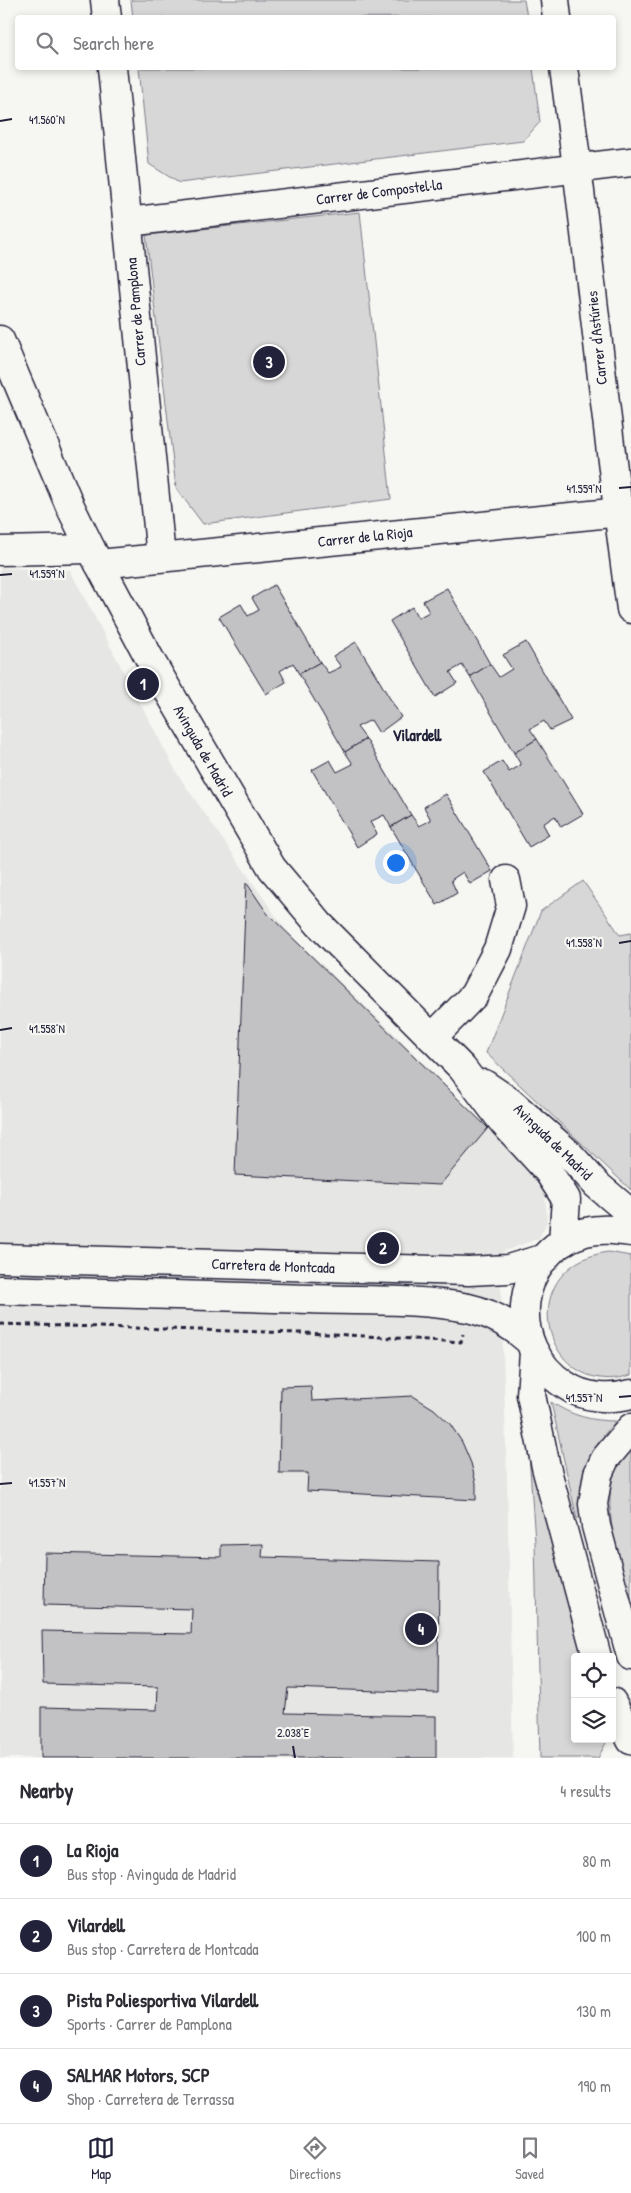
<!DOCTYPE html>
<html lang="en">
<head>
<meta charset="utf-8">
<style>
  :root { --surface:#fff; --page:#f7f7f7; --text:#2b2b33; --muted:#7c7c81; --line:#e1e1e2; --accent:#22223b }
  body { margin:0; font-family:"Patrick Hand",sans-serif; background:var(--page); color:var(--text) }
  .controls { position:absolute; right:15px; bottom:15px; display:grid; overflow:hidden; border-radius:5px; box-shadow:0 2px 8px #0003 }
  .controls button { width:45px; height:45px; display:grid; place-items:center; padding:0; border:0; border-bottom:1px solid var(--line); background:var(--surface); color:var(--text); font:25px sans-serif }
  .you { position:absolute; left:395px; top:862px; width:18px; height:18px; margin:-12px; border:4px solid #fff; border-radius:50%; background:#1a73e8; box-shadow:0 0 0 8px #1a73e833 }
  .badge { display:grid; place-items:center; width:32px; height:32px; border-radius:50%; background:var(--accent); color:#fff; font-size:16px; font-weight:700 }
  .pin { position:absolute; translate:-50% -50%; border:2px solid #fff; box-shadow:0 1px 5px #0006 }
  .list { margin:0; padding:0; list-style:none }
  h2 { display:flex; justify-content:space-between; align-items:center; height:65px; margin:0; padding:0 20px; font-size:21px }
  h2 small { font-size:16px; font-weight:400; color:var(--muted) }
  .list li { display:grid; grid-template-columns:32px 1fr auto; gap:15px; align-items:center; box-sizing:border-box; height:75px; padding:0 20px; border-top:1px solid var(--line) }
  .list b { display:block; font-size:19px; white-space:nowrap }
  .list p { margin:0; font-size:16px; white-space:nowrap; color:var(--muted) }
  .list em { font-size:16px; font-style:normal; color:var(--muted) }
  .icon { flex:none; width:28px; height:28px; fill:none; stroke:currentColor; stroke-width:2; stroke-linecap:round; stroke-linejoin:round }
  .map { position:relative; flex:none; width:631px; height:1758px; overflow:hidden }
  .search { position:absolute; background:var(--surface); box-shadow:0 2px 8px #0003; left:15px; right:15px; top:15px; height:55px; display:flex; align-items:center; gap:12px; box-sizing:border-box; padding:0 18px; border-radius:5px; color:var(--muted); font-size:19px }
  .sheet { height:365px; background:var(--surface) }
  nav { display:flex; justify-content:space-around; align-items:center; box-sizing:border-box; height:70px; border-top:1px solid var(--line); background:var(--surface); font-size:14px; color:var(--muted) }
  nav a { display:grid; justify-items:center; gap:2px }
  nav .on { color:var(--accent) }
  .map>svg:first-child { display:block }
  .built { fill:#e6e6e4 }
  .green { fill:#d7d7d7; stroke:#7c7c89 }
  .building { fill:#c2c2c4; stroke:#22223b }
  .lines { fill:none; stroke-linecap:round; stroke-linejoin:round }
  .street-casing { stroke:#22223b; stroke-width:31 }
  .secondary-casing { stroke:#22223b; stroke-width:31 }
  .primary-casing { stroke:#22223b; stroke-width:31 }
  .path { stroke:#22223b; stroke-width:3; stroke-dasharray:5 4; stroke-linecap:butt }
  .street { stroke:#f6f6f2; stroke-width:28 }
  .secondary { stroke:#f6f6f2; stroke-width:28 }
  .primary { stroke:#f6f6f2; stroke-width:28 }
  .ticks { fill:none; stroke:#22223b; stroke-width:2 }
  .labels { text-anchor:middle; stroke-width:4.5; stroke-linejoin:round; paint-order:stroke }
  .street-label { font-size:15px; fill:#22223b; stroke:#f6f6f2 }
  .neighbourhood-label { font-size:16px; font-weight:bold; fill:#22223b; stroke:#f6f6f2 }
  .ticks-label { font-size:12px; text-anchor:middle; fill:#22223b; stroke:#f6f6f2; stroke-width:4.5; stroke-linejoin:round; paint-order:stroke }
</style>
</head>
<body>
<div class="map">
<svg width="631" height="1758" viewBox="0 0 631 1758">
  <rect width="100%" height="100%" fill="#f6f6f2"/>
  <filter id="ink" filterUnits="userSpaceOnUse"><feTurbulence type="fractalNoise" baseFrequency=".02" numOctaves="2"/><feDisplacementMap in="SourceGraphic" scale="10" xChannelSelector="R" yChannelSelector="G"/><feConvolveMatrix kernelMatrix="1 2 1 2 8 2 1 2 1" color-interpolation-filters="sRGB"/></filter>
  <g filter="url(#ink)">
    <polygon class="built" points="0,568 70,570 178,775 285,929 411,1050 542,1185 546,1204 547,1222 539,1238 500,1253 507,1478 513,1758 0,1758"/>
    <g class="green">
      <polygon points="131,0 524,0 527,17 133,18"/>
      <polygon points="139,68 533,68 540,122 523,141 179,183 149,164"/>
      <polygon points="360,212 391,499 203,524 176,488 146,235"/>
      <polygon points="583,881 620,935 631,933 631,1190 486,1053 541,911"/>
      <path d="M 608,1252 L 631,1256 L 631,1375 C 543,1402 510,1266 608,1252 Z"/>
      <path d="M 551,1402 C 572,1416 592,1421 616,1421 C 591,1447 576,1481 580,1517 L 577,1519 Z"/>
      <polygon points="527,1424 582,1657 575,1657 575,1739 608,1739 598,1758 540,1758 535,1542"/>
      <path d="M 631,1451 L 631,1599 C 620,1564 598,1500 618,1466 C 622,1460 627,1456 631,1451 Z"/>
    </g>
    <g class="building">
      <polygon points="274,585 320,662 299,674 293,663 280,671 286,682 266,694 219,617 241,604 248,616 259,610 252,598"/>
      <polygon points="447,588 490,664 470,677 462,665 450,672 457,683 435,697 390,621 412,607 418,618 429,612 423,601"/>
      <polygon points="356,642 401,717 379,733 371,720 357,727 366,739 345,752 299,674 320,662 328,673 341,667 333,656"/>
      <polygon points="526,642 571,720 550,730 544,721 530,729 537,739 514,753 470,677 490,664 499,677 512,669 503,655"/>
      <polygon points="366,739 411,815 391,827 384,815 370,822 377,834 357,847 312,770 330,760 337,772 353,764 345,752"/>
      <polygon points="537,739 583,814 561,827 555,816 543,824 549,835 529,847 484,772 502,761 509,772 521,765 514,753"/>
      <polygon points="446,794 492,871 470,884 463,872 451,880 457,893 437,905 391,827 411,815 419,826 431,820 424,807"/>
      <polygon points="246,882 267,913 488,1128 440,1185 235,1175"/>
      <polygon points="311,1386 312,1401 413,1396 434,1409 450,1424 462,1442 471,1463 476,1483 476,1500 307,1491 308,1473 279,1473 281,1387"/>
      <polygon points="263,1544 262,1557 439,1562 438,1693 288,1688 285,1713 436,1716 436,1758 41,1758 41,1707 157,1710 158,1687 43,1684 42,1631 191,1634 192,1609 44,1605 45,1553 221,1557 221,1545"/>
    </g>
    <g class="lines">
      <g class="street-casing">
        <g id="street">
          <polyline points="105,0 107,18"/>
          <polyline points="555,0 557,18"/>
          <polyline points="112,68 161,557"/>
          <path d="M 564,68 C 589,248 606,429 631,609"/>
          <polyline points="128,222 631,162"/>
          <polyline points="0,340 70,506 91,549 152,663 272,868 319,924 462,1068 503,1122 548,1171 566,1199 563,1242"/>
          <polyline points="0,551 91,549"/>
          <polyline points="99,564 631,511"/>
          <polyline points="432,1038 474,995 498,949 511,906 506,880"/>
          <polyline points="484,1084 509,1101 568,1153 597,1185 623,1207 631,1228"/>
        </g>
      </g>
      <g class="secondary-casing">
        <g id="secondary">
          <path d="M 631,1232 C 616,1230 601,1228 585,1232 C 514,1252 504,1346 565,1385 C 584,1398 609,1400 631,1394"/>
          <polyline points="0,1258 469,1271 508,1269 545,1258"/>
          <path d="M 0,1290 C 103,1293 206,1295 310,1299 C 360,1301 419,1298 468,1308 C 491,1313 510,1324 527,1339"/>
        </g>
      </g>
      <g class="primary-casing">
        <g id="primary">
          <polyline points="534,1352 531,1395 546,1467 597,1657"/>
          <polyline points="631,1428 605,1459 598,1474 593,1504 596,1526 631,1656"/>
          <polyline points="612,1702 631,1740"/>
        </g>
      </g>
      <polyline class="path" points="0,1324 332,1334 461,1342 463,1334"/>
      <use href="#street" class="street"/>
      <use href="#secondary" class="secondary"/>
      <use href="#primary" class="primary"/>
    </g>
  </g>
  <path class="ticks" d="M 0,121 L 12,119M 619,488 L 631,487M 0,575 L 12,574M 619,943 L 631,941M 0,1030 L 12,1028M 619,1397 L 631,1396M 0,1484 L 12,1483M 293,1746 L 295,1758"/>
  <g class="labels">
    <g class="street-label">
      <text transform="translate(379 192) rotate(-7)" y="5">Carrer de Compostel·la</text>
      <text transform="translate(136 312) rotate(-95)" y="5">Carrer de Pamplona</text>
      <text transform="translate(597 338) rotate(-96)" y="5">Carrer d'Astúries</text>
      <text transform="translate(365 537) rotate(-6)" y="5">Carrer de la Rioja</text>
      <text transform="translate(203 751) rotate(60)" y="5">Avinguda de Madrid</text>
      <text transform="translate(553 1142) rotate(44)" y="5">Avinguda de Madrid</text>
      <text transform="translate(273 1266) rotate(2)" y="5">Carretera de Montcada</text>
    </g>
    <g class="neighbourhood-label">
      <text x="417" y="741">Vilardell</text>
    </g>
  </g>
  <g class="ticks-label">
    <text x="47" y="124">41.560°N</text>
    <text x="584" y="493">41.559°N</text>
    <text x="47" y="578">41.559°N</text>
    <text x="584" y="947">41.558°N</text>
    <text x="47" y="1033">41.558°N</text>
    <text x="584" y="1402">41.557°N</text>
    <text x="47" y="1487">41.557°N</text>
    <text x="293" y="1737">2.038°E</text>
  </g>
</svg>
<div class="controls">
<button><svg class="icon" aria-label="locate" viewBox="0 0 24 24"><circle cx="12" cy="12" r="6"/><path d="M12 2v4M12 18v4M2 12h4M18 12h4"/></svg></button>
<button><svg class="icon" aria-label="layers" viewBox="0 0 24 24"><path d="M12 4l9 5-9 5-9-5zM3 14l9 5 9-5"/></svg></button>
</div>
<div class="you"></div>
<div class="pin badge" style="left:143px;top:684px">1</div>
<div class="pin badge" style="left:383px;top:1248px">2</div>
<div class="pin badge" style="left:269px;top:362px">3</div>
<div class="pin badge" style="left:421px;top:1629px">4</div>
<div class="search"><svg class="icon" aria-label="search" viewBox="0 0 24 24"><circle cx="10" cy="10" r="6"/><path d="M15 15l6 6"/></svg>Search here</div>
</div>
<section class="sheet">
<h2>Nearby<small>4 results</small></h2>
<ul class="list">
<li><span class="badge">1</span><div><b>La Rioja</b><p>Bus stop · Avinguda de Madrid</p></div><em>80 m</em></li>
<li><span class="badge">2</span><div><b>Vilardell</b><p>Bus stop · Carretera de Montcada</p></div><em>100 m</em></li>
<li><span class="badge">3</span><div><b>Pista Poliesportiva Vilardell</b><p>Sports · Carrer de Pamplona</p></div><em>130 m</em></li>
<li><span class="badge">4</span><div><b>SALMAR Motors, SCP</b><p>Shop · Carretera de Terrassa</p></div><em>190 m</em></li>
</ul>
</section>
<nav>
<a class="on"><svg class="icon" aria-label="map" viewBox="0 0 24 24"><path d="M3 6l6-2 6 2 6-2v14l-6 2-6-2-6 2zM9 4v14M15 6v14"/></svg>Map</a>
<a><svg class="icon" aria-label="directions" viewBox="0 0 24 24"><path d="M12 3l9 9-9 9-9-9zM9 14v-3h6M13 9l2 2-2 2"/></svg>Directions</a>
<a><svg class="icon" aria-label="saved" viewBox="0 0 24 24"><path d="M7 4h10v16l-5-4-5 4z"/></svg>Saved</a>
</nav>
</body>
</html>
